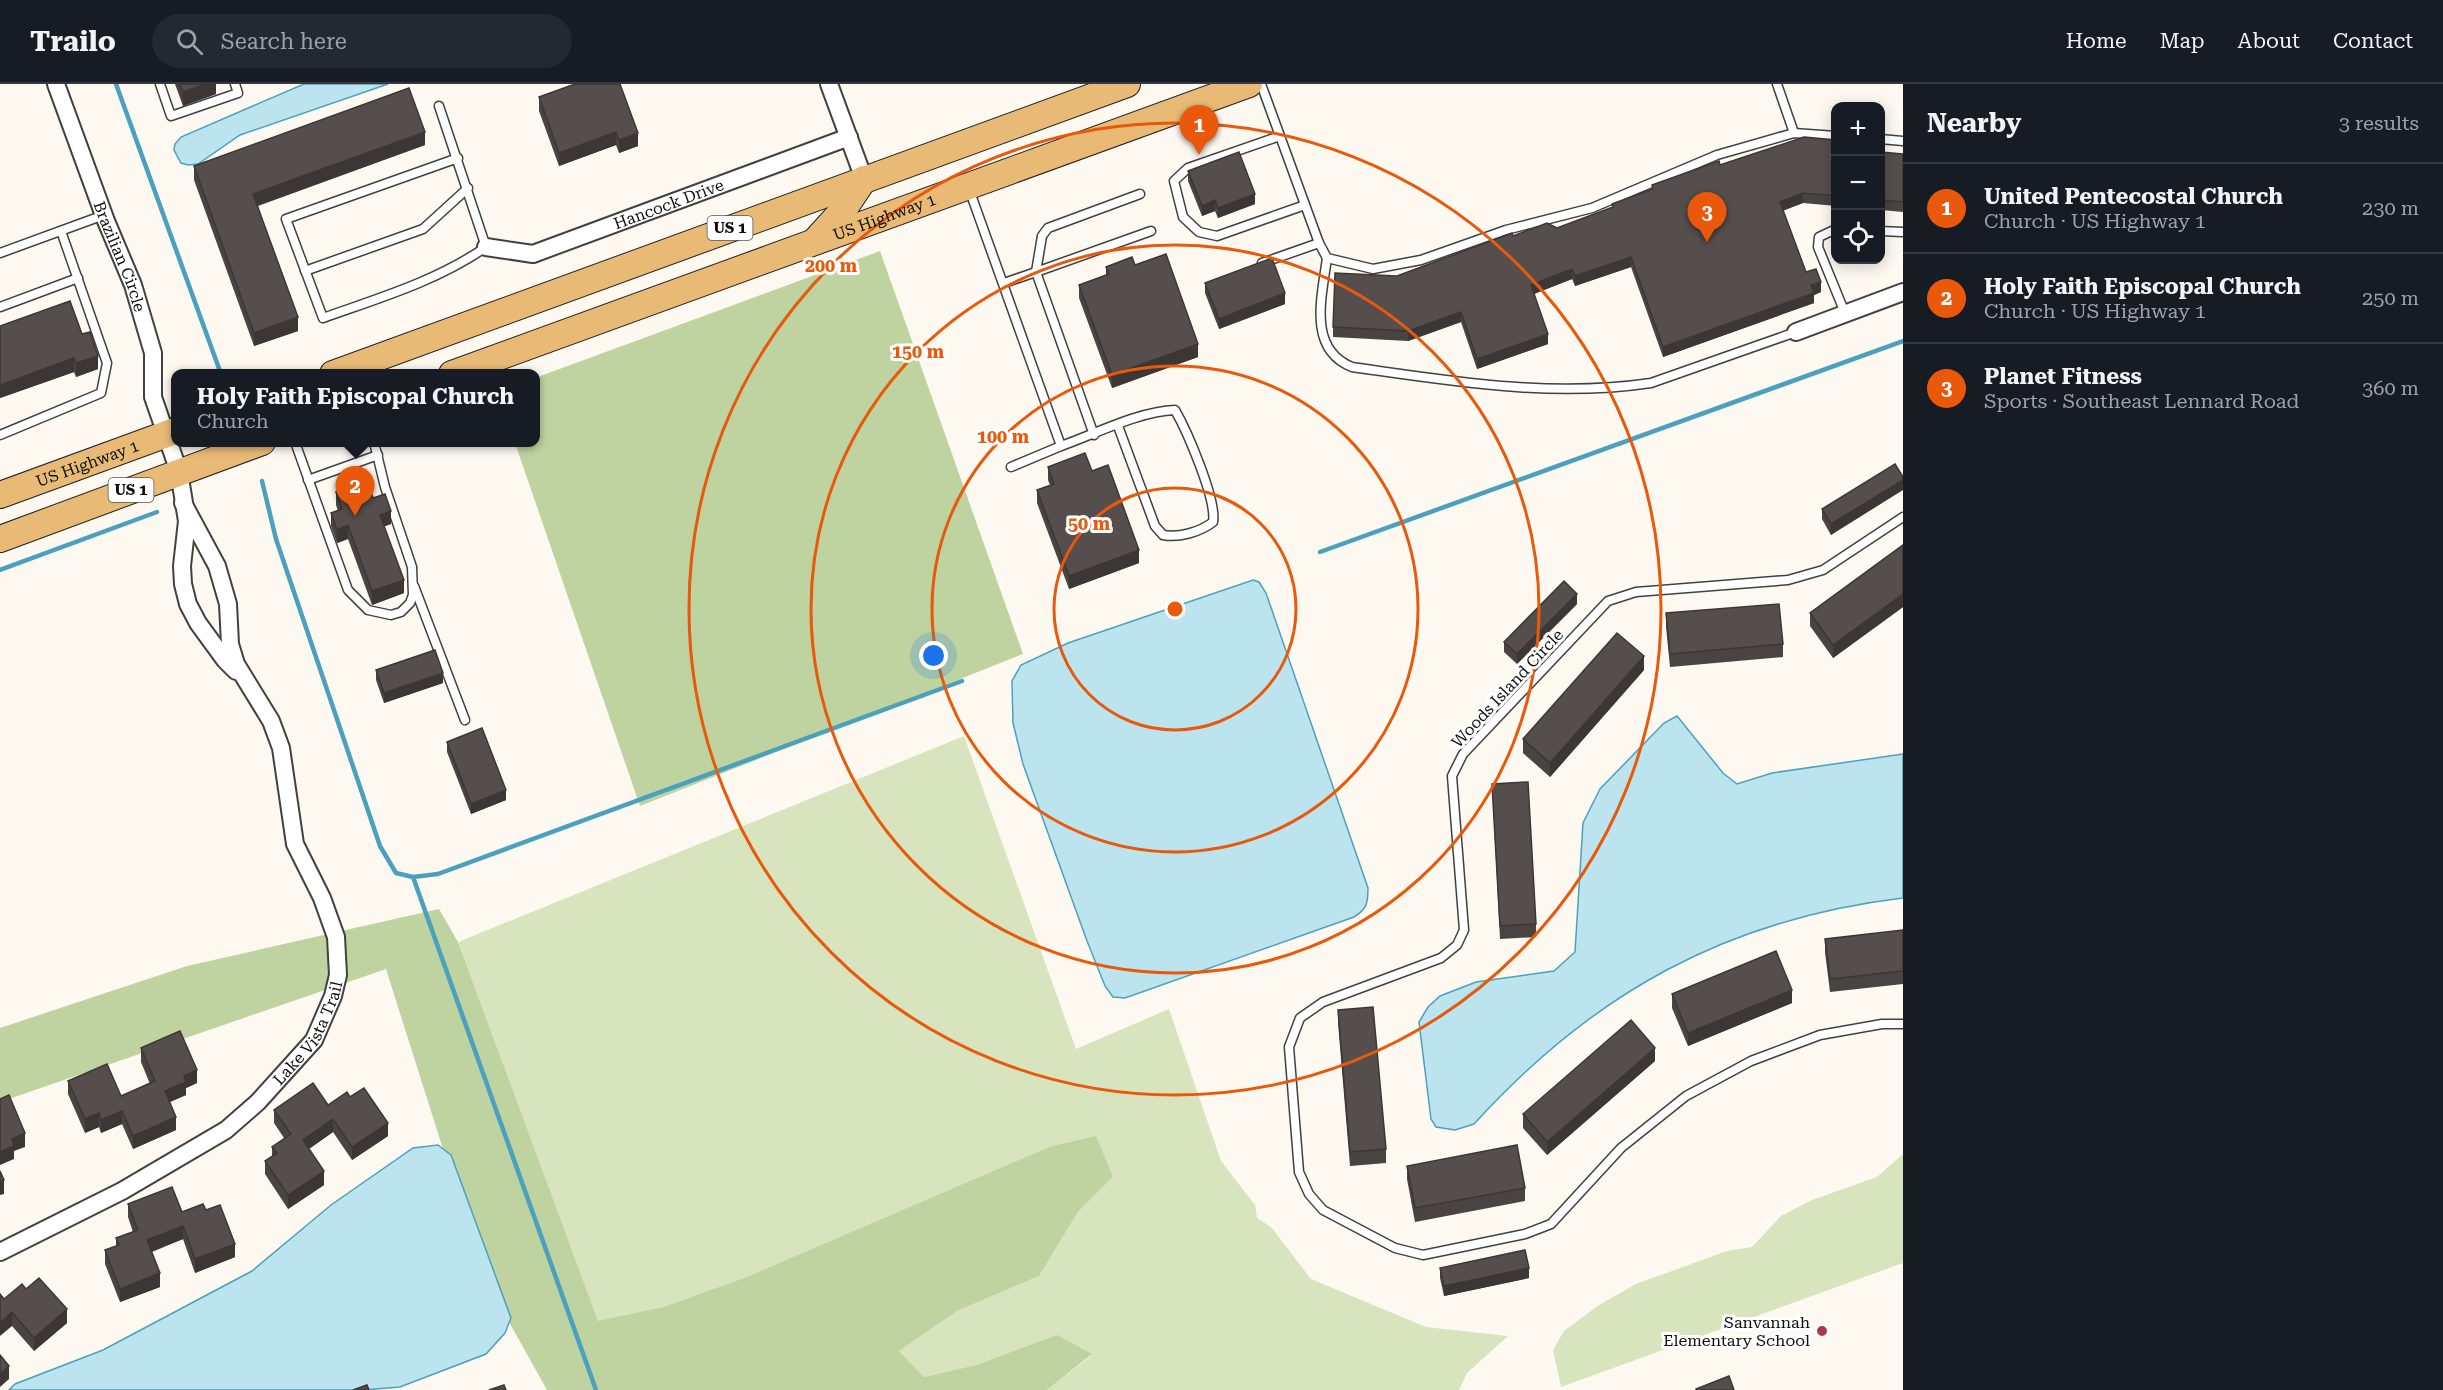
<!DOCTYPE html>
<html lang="en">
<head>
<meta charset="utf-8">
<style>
  :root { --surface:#171b24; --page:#242831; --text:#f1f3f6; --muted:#9ea1a6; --line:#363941; --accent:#ea580c }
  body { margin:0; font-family:"Roboto Serif",serif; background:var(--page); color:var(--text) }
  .controls { position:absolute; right:18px; top:18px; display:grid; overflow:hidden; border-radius:12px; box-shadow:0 3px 15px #0003 }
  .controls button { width:54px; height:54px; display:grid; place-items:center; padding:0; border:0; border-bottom:2px solid var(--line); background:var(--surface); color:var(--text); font:30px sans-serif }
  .you { position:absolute; left:934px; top:572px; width:21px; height:21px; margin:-15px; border:4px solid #fff; border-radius:50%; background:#1a73e8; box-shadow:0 0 0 9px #1a73e833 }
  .badge { display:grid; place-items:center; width:39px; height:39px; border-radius:50%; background:var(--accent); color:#fff; font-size:20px; font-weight:700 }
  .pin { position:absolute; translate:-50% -50px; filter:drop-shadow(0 2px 3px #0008) }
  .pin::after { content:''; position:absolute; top:32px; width:21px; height:18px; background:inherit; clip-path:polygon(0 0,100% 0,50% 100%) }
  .popup { position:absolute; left:171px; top:285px; width:369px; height:78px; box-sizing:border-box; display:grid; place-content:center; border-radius:12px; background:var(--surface); filter:drop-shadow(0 2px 4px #0005); font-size:20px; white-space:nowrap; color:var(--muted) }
  .popup b { font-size:22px; color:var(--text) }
  .popup::after { content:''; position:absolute; left:50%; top:100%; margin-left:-12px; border:12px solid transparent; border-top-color:var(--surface) }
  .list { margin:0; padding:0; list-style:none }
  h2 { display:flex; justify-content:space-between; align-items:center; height:78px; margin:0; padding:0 24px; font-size:26px }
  h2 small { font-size:20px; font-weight:400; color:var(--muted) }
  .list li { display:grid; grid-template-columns:39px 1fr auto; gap:18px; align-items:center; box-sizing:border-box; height:90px; padding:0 24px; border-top:2px solid var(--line) }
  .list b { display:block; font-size:22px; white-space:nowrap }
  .list p { margin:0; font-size:20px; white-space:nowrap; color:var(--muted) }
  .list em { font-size:20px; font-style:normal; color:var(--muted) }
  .icon { flex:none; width:33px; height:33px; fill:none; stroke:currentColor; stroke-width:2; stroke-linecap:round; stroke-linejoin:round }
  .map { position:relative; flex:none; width:1903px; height:1306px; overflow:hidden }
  header { display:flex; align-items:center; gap:36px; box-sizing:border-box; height:84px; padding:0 30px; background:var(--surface); border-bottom:2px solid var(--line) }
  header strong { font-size:28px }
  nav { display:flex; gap:33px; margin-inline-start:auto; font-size:21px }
  .search { width:420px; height:54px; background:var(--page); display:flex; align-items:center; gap:15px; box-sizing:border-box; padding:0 21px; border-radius:33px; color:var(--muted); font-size:22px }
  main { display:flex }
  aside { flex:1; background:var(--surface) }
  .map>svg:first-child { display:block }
  .green { fill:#d8e4be }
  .forest { fill:#bed39f }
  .water { fill:#bbe4ef; stroke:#4ba1bd; stroke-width:1.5 }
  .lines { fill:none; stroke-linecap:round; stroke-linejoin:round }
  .stream { stroke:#4ba1bd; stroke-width:4.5 }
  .lane-casing { stroke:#414141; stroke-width:11 }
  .street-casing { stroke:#414141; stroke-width:20 }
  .primary-casing { stroke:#1f1f1f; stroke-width:28 }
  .lane { stroke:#fff; stroke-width:8 }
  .street { stroke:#fff; stroke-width:16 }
  .primary { stroke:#e8ba76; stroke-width:26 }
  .wall { fill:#494341 }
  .shaded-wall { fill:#3c3735 }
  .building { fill:#554e4c; stroke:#3c3735; stroke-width:1.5 }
  .ring { fill:none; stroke:#e8590c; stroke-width:3 }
  .poi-dot { fill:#ad374f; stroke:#fff; stroke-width:2 }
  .labels { text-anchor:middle; stroke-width:6; stroke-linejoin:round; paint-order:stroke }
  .shield { fill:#fff; stroke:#565656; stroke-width:1.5 }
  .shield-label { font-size:15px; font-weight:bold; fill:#0e0e0e }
  .street-label { font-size:16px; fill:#0e0e0e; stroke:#fff }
  .poi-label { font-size:16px; fill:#0e0e0e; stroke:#fff; text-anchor:end }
  .centre { fill:#e8590c; stroke:#fff; stroke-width:3 }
  .ring-label { font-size:18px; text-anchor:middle; font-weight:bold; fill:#e8590c; stroke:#fff; stroke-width:6; stroke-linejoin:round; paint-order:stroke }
</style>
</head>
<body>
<header>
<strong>Trailo</strong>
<div class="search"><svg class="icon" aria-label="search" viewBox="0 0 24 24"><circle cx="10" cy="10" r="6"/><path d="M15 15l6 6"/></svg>Search here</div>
<nav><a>Home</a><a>Map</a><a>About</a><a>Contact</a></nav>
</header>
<main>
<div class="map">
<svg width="1903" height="1306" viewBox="0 0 1903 1306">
  <rect width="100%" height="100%" fill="#fdf9f1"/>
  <g class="green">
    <polygon points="964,652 1076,965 1169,925 1221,1077 1255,1121 1257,1134 1271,1143 1311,1195 1426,1243 1508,1252 1467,1289 1459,1306 1047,1306 1092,1271 1057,1252 976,1281 924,1293 899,1267 957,1227 1039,1192 1078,1128 1113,1093 1049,1063 744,1194 663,1223 598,1238 458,858"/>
    <polygon points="1903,1070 1903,1179 1561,1303 1553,1266 1564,1247 1599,1221 1636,1200 1727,1167 1752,1163 1781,1132 1812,1116 1877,1093"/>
  </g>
  <g class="forest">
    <polygon points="880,167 1023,570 640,722 515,359 535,358 535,294"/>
    <polygon points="439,825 458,858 598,1237 663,1223 744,1194 1049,1063 1096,1052 1113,1093 1078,1128 1039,1192 957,1227 899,1267 924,1293 976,1281 1057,1251 1092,1270 1047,1306 547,1306 509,1238 511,1234 451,1071 443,1065 386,885 0,1018 0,944 187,882"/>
  </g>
  <g class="water">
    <polygon points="304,0 388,0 240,51 198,80 188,81 181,79 174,66 175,60 181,53"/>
    <path d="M 1253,496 L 1259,498 L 1266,509 L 1368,804 C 1368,819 1367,825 1354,833 L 1125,914 L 1113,913 L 1105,902 L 1087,857 L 1023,680 L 1013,639 L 1012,597 L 1021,581 L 1068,559 Z"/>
    <path d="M 1677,632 L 1723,689 L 1737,700 L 1772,689 L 1903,670 L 1903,814 C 1727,835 1593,909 1474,1040 L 1455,1046 L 1436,1043 L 1431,1035 L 1419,938 L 1428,923 L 1440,912 L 1476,898 L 1554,887 L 1575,868 L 1583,739 L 1600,705 L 1664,639 Z"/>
    <polygon points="438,1061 451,1071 511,1234 505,1249 486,1270 400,1303 363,1306 9,1306 15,1300 103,1266 252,1187 331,1121 413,1064"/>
  </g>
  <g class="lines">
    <g class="stream">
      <polyline points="116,0 221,290"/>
      <polyline points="262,397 276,455 380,762 396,789 413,793 438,790 962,597"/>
      <polyline points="1320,468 1903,257"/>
      <polyline points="0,486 157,428"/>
      <polyline points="413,793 596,1306"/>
    </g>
    <g class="lane-casing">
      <g id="lane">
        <polyline points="160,0 171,32 238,9 235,0"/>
        <polyline points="1261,0 1319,159 1327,174 1373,185 1421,176 1506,146 1592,124 1717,71 1794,49 1836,52"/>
        <polyline points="1777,0 1794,49"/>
        <path d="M 439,22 L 486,163 C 437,197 379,214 323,234 L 286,135 L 458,74"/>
        <polyline points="1280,52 1188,84 1174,97 1183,133 1199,148 1217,152 1305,121"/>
        <polyline points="1880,55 1903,57"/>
        <path d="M 969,105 L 1061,362 C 1095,350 1140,327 1175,326 C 1187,347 1217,416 1213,438 C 1200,448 1179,454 1163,451 L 1155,442 L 1118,342"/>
        <polyline points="1836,145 1819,153 1818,163 1845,229"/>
        <polyline points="1880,147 1903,148"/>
        <polyline points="0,169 104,131"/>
        <path d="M 1327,174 C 1322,212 1307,265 1352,283 C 1451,297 1550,314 1651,299 L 1796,248"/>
        <polyline points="1262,179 1319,159"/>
        <polyline points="305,187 423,145 468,104"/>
        <polyline points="1004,199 1036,188 1042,152 1048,144 1140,110"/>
        <polyline points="0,223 78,194"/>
        <polyline points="0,351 101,309 107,279 61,147"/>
        <polyline points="1094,351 1036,188 1151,147"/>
        <polyline points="295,358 348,506 368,526 391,531 401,528 410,519 413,511 412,483 385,403 374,358"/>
        <polyline points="1011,383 1061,362"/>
        <polyline points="308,396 378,371"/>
        <polyline points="1903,433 1823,486 1788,496 1636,508 1608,517 1463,670 1452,692 1464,846 1457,861 1441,874 1323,918 1300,934 1289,963 1299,1088 1309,1110 1323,1126 1395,1164 1423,1171 1525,1150 1551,1140 1621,1064 1686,1012 1751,977 1820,951 1882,940 1903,940"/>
        <polyline points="414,502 465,636"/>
      </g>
    </g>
    <g class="street-casing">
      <g id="street">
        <path id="s1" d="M 56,0 L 106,137 L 133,201 L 153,269 L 153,313 L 179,388 L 187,437 L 182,482 L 183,500 L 188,520 L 198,539 L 225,576 L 236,587"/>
        <polyline points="829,0 864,95"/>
        <path id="s2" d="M 486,163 L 533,170 L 849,53"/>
        <polyline points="1796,248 1903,208"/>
        <path id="s3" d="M 0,1168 L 122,1107 L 226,1046 L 258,1018 L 314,956 L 333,912 L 338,891 L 336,853 L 322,814 L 295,760 L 281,664 L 271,637 L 236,580 L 230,560 L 228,520 L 217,482 L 183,419"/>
      </g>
    </g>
    <g class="primary-casing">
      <g id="primary">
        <polyline points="816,156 844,125 864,95"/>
        <polyline points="333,290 1127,0"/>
        <path id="s4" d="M 452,290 L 1249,0"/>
        <path id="s5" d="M 0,411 L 175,347"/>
        <polyline points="0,455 262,358"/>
      </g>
    </g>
    <use href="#lane" class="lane"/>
    <use href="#street" class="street"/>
    <use href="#primary" class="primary"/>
  </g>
  <g class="wall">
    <polygon points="175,0 216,0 216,10 183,22"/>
    <polygon points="575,0 638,62 619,69 616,61 559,82 539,27 539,13"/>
    <polygon points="1836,56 1836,122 1803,119 1783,126 1806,188 1821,208 1814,211 1814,219 1663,273 1631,183 1575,202 1572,195 1534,210 1548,260 1477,285 1461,238 1408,257 1333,253 1333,243 1397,192 1513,152 1557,144 1612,124 1612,120 1652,105 1652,101 1720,81"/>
    <polygon points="425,61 258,122 298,247 254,262 194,96 194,82"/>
    <polygon points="1881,68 1903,70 1903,128 1881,126"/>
    <polygon points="1188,87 1255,120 1218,134 1215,127 1202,132 1188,97"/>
    <polygon points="1135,181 1198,273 1112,304 1079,214 1079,201 1106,191 1106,183"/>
    <polygon points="1205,199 1285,220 1219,245 1205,209"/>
    <polygon points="82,250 98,285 76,293 74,288 0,314"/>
    <polygon points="1048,383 1092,387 1139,479 1069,505 1037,419 1037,406 1050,401 1048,396"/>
    <polygon points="1903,393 1831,451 1822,435 1822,425"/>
    <polygon points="336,408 373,414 391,440 384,442 404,509 372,521 348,455 337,459 331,442 331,429 338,427 336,421"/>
    <polygon points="1903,461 1903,523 1833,574 1810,542 1810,529"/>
    <polygon points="1577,520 1517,580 1504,568 1504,558"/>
    <polygon points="1666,529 1783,560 1783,573 1670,583 1666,543"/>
    <polygon points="376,586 443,599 384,619 376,596"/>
    <polygon points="1644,586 1550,693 1523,669 1523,655"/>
    <polygon points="447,658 506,716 471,730 447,668"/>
    <polygon points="1492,700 1536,840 1536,853 1500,855"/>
    <polygon points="1903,846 1903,900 1830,908 1825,868 1825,855"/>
    <polygon points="1672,910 1792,919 1688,962 1672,924"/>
    <polygon points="1338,926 1386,1065 1386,1079 1350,1082 1338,939"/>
    <polygon points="141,964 197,999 186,1004 186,1011 170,1018 176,1046 133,1065 122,1040 101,1049 99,1043 85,1049 68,1010 68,997 121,1012 150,1000 141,978"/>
    <polygon points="1655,977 1547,1071 1523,1044 1523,1030"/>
    <polygon points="350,1013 388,1052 352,1076 333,1048 309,1065 324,1101 288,1125 265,1090 265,1077 272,1072 272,1063 284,1054 274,1039 274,1026 328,1021"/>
    <polygon points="1407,1082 1525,1104 1525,1117 1415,1138 1407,1095"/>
    <polygon points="128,1120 182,1128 206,1126 235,1173 195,1189 183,1155 152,1168 160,1203 120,1218 105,1180 105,1166 116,1162 116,1154 133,1148 128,1133"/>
    <polygon points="1440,1184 1529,1194 1444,1212 1440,1194"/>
    <polygon points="26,1205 67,1239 34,1267 12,1242 4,1215"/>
  </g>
  <g class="shaded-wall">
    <polygon points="206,0 216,0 216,10 183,22 183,8"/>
    <polygon points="425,48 425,61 253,123 253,110"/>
    <polygon points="616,48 616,61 559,82 559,69"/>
    <polygon points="638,49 638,62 619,69 619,56"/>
    <polygon points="1803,109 1803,119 1780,128 1780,118"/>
    <polygon points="1255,110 1255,120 1218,134 1218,124"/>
    <polygon points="1215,116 1215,127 1202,132 1202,122"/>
    <polygon points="1631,173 1631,183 1575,202 1575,192"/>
    <polygon points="1572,185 1572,195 1531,211 1531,201"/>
    <polygon points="1821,198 1821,208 1814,211 1814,219 1663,273 1663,263"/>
    <polygon points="1285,209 1285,220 1219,245 1219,235"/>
    <polygon points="1461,228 1461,238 1408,257 1408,247"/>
    <polygon points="298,233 298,247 254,262 254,249"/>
    <polygon points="1548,250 1548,260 1477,285 1477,275"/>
    <polygon points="1198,260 1198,273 1112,304 1112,291"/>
    <polygon points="98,272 98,285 76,293 76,279"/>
    <polygon points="74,274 74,288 0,314 0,301"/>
    <polygon points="1903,396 1903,406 1831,451 1831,440"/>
    <polygon points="391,427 391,440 380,444 380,431"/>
    <polygon points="348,441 348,455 337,459 337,446"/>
    <polygon points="1139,466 1139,479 1069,505 1069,492"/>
    <polygon points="404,496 404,509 372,521 372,507"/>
    <polygon points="1577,510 1577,520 1517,580 1517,570"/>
    <polygon points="1903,510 1903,523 1833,574 1833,561"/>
    <polygon points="1644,572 1644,586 1550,693 1550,679"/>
    <polygon points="443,589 443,599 384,619 384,609"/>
    <polygon points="506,706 506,716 471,730 471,720"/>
    <polygon points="1792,906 1792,919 1688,962 1688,949"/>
    <polygon points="1655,964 1655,977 1547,1071 1547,1058"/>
    <polygon points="197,986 197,999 186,1004 186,1011 165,1020 165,1007 184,992"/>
    <polygon points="122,1027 122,1040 101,1049 101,1036"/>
    <polygon points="99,1029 99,1043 85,1049 85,1035"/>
    <polygon points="176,1033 176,1046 133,1065 133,1052"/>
    <polygon points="333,1035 333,1048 303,1069 303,1056"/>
    <polygon points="388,1039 388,1052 352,1076 352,1063"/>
    <polygon points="25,1049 25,1063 14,1067 14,1075 0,1081 0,1068 12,1055"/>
    <polygon points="324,1087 324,1101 288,1125 288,1111"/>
    <polygon points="4,1096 4,1110 0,1111 0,1098"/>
    <polygon points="183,1142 183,1155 147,1169 147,1156"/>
    <polygon points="235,1160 235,1173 195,1189 195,1175"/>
    <polygon points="1529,1184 1529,1194 1444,1212 1444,1202"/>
    <polygon points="160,1189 160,1203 120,1218 120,1205"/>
    <polygon points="67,1225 67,1239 34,1267 34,1254"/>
    <polygon points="12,1228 12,1242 0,1252 0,1239"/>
    <polygon points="9,1282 9,1295 0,1303 0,1290"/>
  </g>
  <g class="building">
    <polygon points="180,0 206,0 183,8"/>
    <polygon points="575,0 620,0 638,49 619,56 616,48 559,69 539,13"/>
    <polygon points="409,4 425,48 253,110 298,233 254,249 194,82"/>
    <polygon points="1804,53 1836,56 1836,112 1803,109 1780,118 1806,188 1816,185 1821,198 1811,201 1814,209 1663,263 1631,173 1575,192 1572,185 1531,201 1548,250 1477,275 1461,228 1408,247 1333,243 1335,189 1397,192 1512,149 1513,152 1547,139 1557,144 1613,123 1612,120 1653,105 1652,101 1719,77 1720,81"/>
    <polygon points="1239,68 1255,110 1218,124 1215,116 1202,122 1188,87"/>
    <polygon points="1881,68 1903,70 1903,118 1881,116"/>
    <polygon points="1166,170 1198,260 1112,291 1079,201 1109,190 1106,183 1132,173 1135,181"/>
    <polygon points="1272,174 1285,209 1219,235 1205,199"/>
    <polygon points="70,217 82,250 90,248 98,272 76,279 74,274 0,301 0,242"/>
    <polygon points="1085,369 1092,387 1108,381 1139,466 1069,492 1037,406 1054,400 1048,383"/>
    <polygon points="1895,380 1903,393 1903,396 1831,440 1822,425"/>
    <polygon points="367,397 373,414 385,410 391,427 380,431 404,496 372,507 348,441 337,446 331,429 342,425 336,408"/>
    <polygon points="1903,461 1903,510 1833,561 1810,529"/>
    <polygon points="1564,497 1577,510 1517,570 1504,558"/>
    <polygon points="1779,520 1783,560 1670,570 1666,529"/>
    <polygon points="1617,549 1644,572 1550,679 1523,655"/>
    <polygon points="435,566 443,589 384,609 376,586"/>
    <polygon points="482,644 506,706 471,720 447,658"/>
    <polygon points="1528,698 1536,840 1500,842 1492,700"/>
    <polygon points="1903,846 1903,887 1830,895 1825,855"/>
    <polygon points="1776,867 1792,906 1688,949 1672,910"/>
    <polygon points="1373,923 1386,1065 1350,1068 1338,926"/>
    <polygon points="1631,936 1655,964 1547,1058 1523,1030"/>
    <polygon points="180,947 197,986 184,992 186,998 165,1007 176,1033 133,1052 122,1027 101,1036 99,1029 85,1035 68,997 107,980 121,1012 155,997 141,964"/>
    <polygon points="313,999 328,1021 347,1008 350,1013 364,1004 388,1039 352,1063 333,1035 303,1056 324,1087 288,1111 265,1077 277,1069 272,1063 291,1050 274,1026"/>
    <polygon points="9,1011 25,1049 12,1055 14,1062 0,1068 0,1015"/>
    <polygon points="1517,1061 1525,1104 1415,1124 1407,1082"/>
    <polygon points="0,1087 4,1096 0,1098"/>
    <polygon points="172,1103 182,1128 203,1120 206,1126 220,1121 235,1160 195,1175 183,1142 147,1156 160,1189 120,1205 105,1166 119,1161 116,1154 138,1146 128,1120"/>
    <polygon points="1525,1166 1529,1184 1444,1202 1440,1184"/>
    <polygon points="39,1194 67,1225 34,1254 12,1228 0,1239 0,1210 4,1215 22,1200 26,1205"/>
    <polygon points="0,1271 9,1282 0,1290"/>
    <polygon points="1729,1292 1734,1306 1696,1306 1696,1305"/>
    <polygon points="367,1301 369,1306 353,1306"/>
    <polygon points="504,1301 506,1306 489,1306"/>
  </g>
  <g class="ring">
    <circle cx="1175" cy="525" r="121"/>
    <circle cx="1175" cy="525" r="243"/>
    <circle cx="1175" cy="525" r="364"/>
    <circle cx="1175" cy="525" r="486"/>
  </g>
  <circle class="poi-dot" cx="1822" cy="1247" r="6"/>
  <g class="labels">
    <g class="shield">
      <rect x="707.5" y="132" width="45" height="24" rx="4.5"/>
      <rect x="108.5" y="394" width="45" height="24" rx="4.5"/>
    </g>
    <g class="shield-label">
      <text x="730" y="149">US 1</text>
      <text x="131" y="411">US 1</text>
    </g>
    <g class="street-label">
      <text dy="6" stroke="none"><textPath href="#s2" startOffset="192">Hancock Drive</textPath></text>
      <text dy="6" stroke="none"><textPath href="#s4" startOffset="460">US Highway 1</textPath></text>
      <text dy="6" stroke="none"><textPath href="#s1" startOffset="184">Brazilian Circle</textPath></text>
      <text dy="6" stroke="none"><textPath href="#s5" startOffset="93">US Highway 1</textPath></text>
      <text transform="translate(1507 604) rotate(-47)" y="6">Woods Island Circle</text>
      <text dy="6" stroke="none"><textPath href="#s3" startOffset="386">Lake Vista Trail</textPath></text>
    </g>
    <g class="poi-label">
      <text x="1810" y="1244">Sanvannah<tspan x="1810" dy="18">Elementary School</tspan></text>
    </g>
  </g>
  <circle cx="1175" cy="525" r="9" class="centre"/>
  <g class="ring-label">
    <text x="831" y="188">200 m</text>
    <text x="918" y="274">150 m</text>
    <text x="1003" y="359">100 m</text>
    <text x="1089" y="446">50 m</text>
  </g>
</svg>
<div class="controls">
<button>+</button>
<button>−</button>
<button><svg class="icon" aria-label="locate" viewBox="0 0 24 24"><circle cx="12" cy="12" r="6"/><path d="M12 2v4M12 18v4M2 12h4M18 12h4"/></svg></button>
</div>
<div class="you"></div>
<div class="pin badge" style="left:1199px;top:71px">1</div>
<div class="pin badge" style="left:355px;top:432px">2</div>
<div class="popup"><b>Holy Faith Episcopal Church</b>Church</div>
<div class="pin badge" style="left:1707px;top:158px">3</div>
</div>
<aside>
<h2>Nearby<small>3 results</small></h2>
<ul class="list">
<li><span class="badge">1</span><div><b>United Pentecostal Church</b><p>Church · US Highway 1</p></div><em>230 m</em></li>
<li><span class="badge">2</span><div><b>Holy Faith Episcopal Church</b><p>Church · US Highway 1</p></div><em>250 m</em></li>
<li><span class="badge">3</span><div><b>Planet Fitness</b><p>Sports · Southeast Lennard Road</p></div><em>360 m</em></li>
</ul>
</aside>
</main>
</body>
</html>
